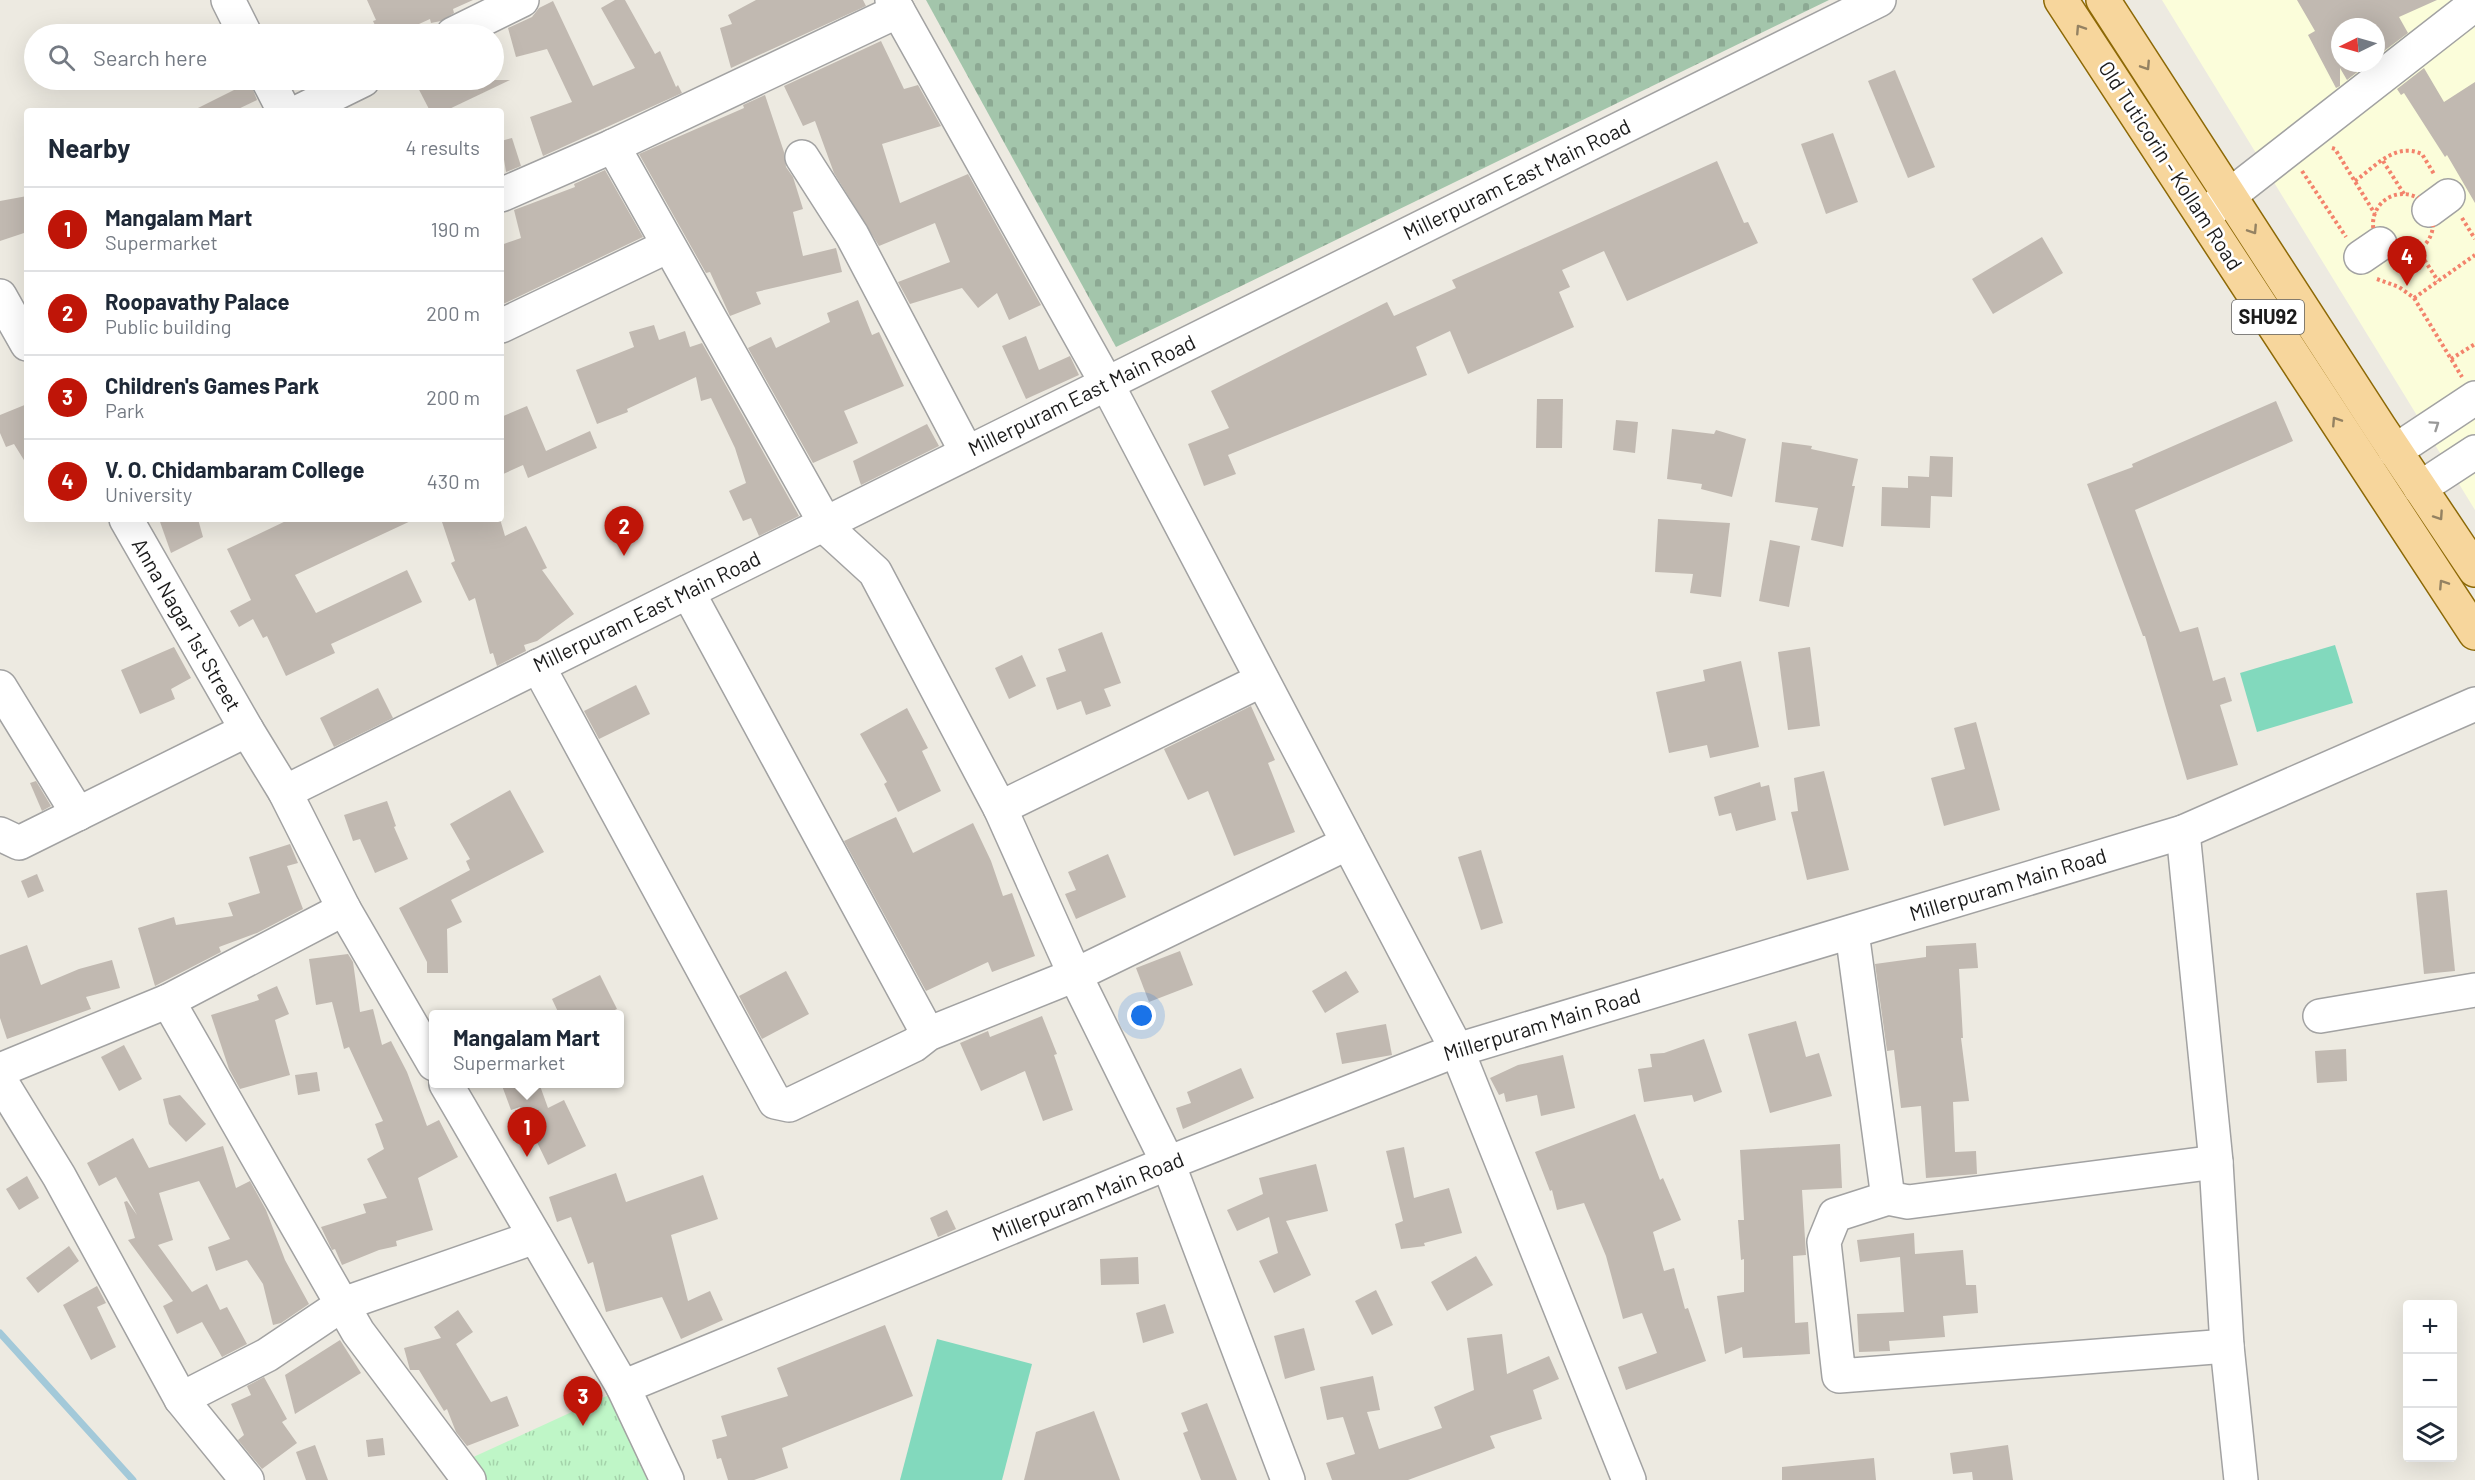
<!DOCTYPE html>
<html lang="en">
<head>
<meta charset="utf-8">
<style>
  :root { --surface:#fff; --page:#f6f6f7; --text:#1f2937; --muted:#747a83; --line:#e0e1e3; --accent:#bf1508 }
  body { margin:0; font-family:Barlow,sans-serif; background:var(--page); color:var(--text) }
  .controls { position:absolute; right:18px; bottom:18px; display:grid; overflow:hidden; border-radius:6px; box-shadow:0 6px 24px #0002 }
  .controls button { width:54px; height:54px; display:grid; place-items:center; padding:0; border:0; border-bottom:2px solid var(--line); background:var(--surface); color:var(--text); font:30px sans-serif }
  .compass { position:absolute; left:2331px; top:18px; width:54px; height:54px; border-radius:50%; background:var(--surface); box-shadow:0 6px 24px #0002; rotate:265deg }
  .you { position:absolute; left:1142px; top:1016px; width:21px; height:21px; margin:-15px; border:4px solid #fff; border-radius:50%; background:#1a73e8; box-shadow:0 0 0 9px #1a73e833 }
  .badge { display:grid; place-items:center; width:39px; height:39px; border-radius:50%; background:var(--accent); color:#fff; font-size:20px; font-weight:700 }
  .pin { position:absolute; translate:-50% -50px; filter:drop-shadow(0 2px 3px #0008) }
  .pin::after { content:''; position:absolute; top:32px; width:21px; height:18px; background:inherit; clip-path:polygon(0 0,100% 0,50% 100%) }
  .popup { position:absolute; left:429px; top:1010px; width:195px; height:78px; box-sizing:border-box; display:grid; place-content:center; border-radius:6px; background:var(--surface); filter:drop-shadow(0 2px 4px #0005); font-size:20px; white-space:nowrap; color:var(--muted) }
  .popup b { font-size:22px; color:var(--text) }
  .popup::after { content:''; position:absolute; left:50%; top:100%; margin-left:-12px; border:12px solid transparent; border-top-color:var(--surface) }
  .list { margin:0; padding:0; list-style:none }
  h2 { display:flex; justify-content:space-between; align-items:center; height:78px; margin:0; padding:0 24px; font-size:26px }
  h2 small { font-size:20px; font-weight:400; color:var(--muted) }
  .list li { display:grid; grid-template-columns:39px 1fr auto; gap:18px; align-items:center; box-sizing:border-box; height:84px; padding:0 24px; border-top:2px solid var(--line) }
  .list b { display:block; font-size:22px; white-space:nowrap }
  .list p { margin:0; font-size:20px; white-space:nowrap; color:var(--muted) }
  .list em { font-size:20px; font-style:normal; color:var(--muted) }
  .icon { flex:none; width:33px; height:33px; fill:none; stroke:currentColor; stroke-width:2; stroke-linecap:round; stroke-linejoin:round }
  .map { position:relative; flex:none; width:2475px; height:1480px; overflow:hidden }
  .search { position:absolute; background:var(--surface); box-shadow:0 6px 24px #0002; left:24px; top:24px; width:480px; height:66px; display:flex; align-items:center; gap:15px; box-sizing:border-box; padding:0 21px; border-radius:33px; color:var(--muted); font-size:22px }
  .panel { position:absolute; background:var(--surface); box-shadow:0 6px 24px #0002; left:24px; top:108px; width:480px; height:414px; border-radius:6px }
  .map>svg:first-child { display:block }
  .education { fill:#fbfdda; fill-rule:evenodd }
  .cemetery { fill:url(#cemetery-stones) }
  .park { fill:url(#park-tufts) }
  .pitch { fill:#82d9bd }
  .lines { fill:none; stroke-linecap:round; stroke-linejoin:round }
  .stream { stroke:#a3c9d9; stroke-width:7 }
  .building { fill:#c1b9b1 }
  .minor-casing { stroke:#a2a2a2; stroke-width:36 }
  .major-casing { stroke:#8d6906; stroke-width:36 }
  .path { stroke:#f3836c; stroke-width:4; stroke-dasharray:3 3; stroke-linecap:butt }
  .minor { stroke:#fff; stroke-width:33 }
  .major { stroke:#f7d69c; stroke-width:33 }
  .oneway { stroke:#948262 }
  .oneway2 { stroke:#989898 }
  .labels { text-anchor:middle; stroke-width:5; stroke-linejoin:round; paint-order:stroke }
  .shield { fill:#fff; stroke:#5f5f5f; stroke-width:1.5 }
  .shield-label { font-size:20px; font-weight:bold; fill:#1b1b1b }
  .street-label { font-size:21px; fill:#1b1b1b; stroke:#fff }
</style>
</head>
<body>
<div class="map">
<svg width="2475" height="1480" viewBox="0 0 2475 1480">
  <defs>
    <pattern id="cemetery-stones" width="16" height="16" patternUnits="userSpaceOnUse" patternTransform="scale(1.5)"><rect width="16" height="16" fill="#a3c5ab"/><path d="M2 7V4a2 2 0 0 1 4 0v3zM10 15v-3a2 2 0 0 1 4 0v3z" fill="#8ca993"/></pattern>
    <pattern id="park-tufts" width="24" height="20" patternUnits="userSpaceOnUse" patternTransform="scale(1.5)"><rect width="24" height="20" fill="#bff6c7"/><path d="M3 7l-1-3M5 7V3M7 7l1-3M15 17l-1-3M17 17v-4M19 17l1-3" fill="none" stroke="#a4d2aa"/></pattern>
  </defs>
  <rect width="100%" height="100%" fill="#edeae1"/>
  <path class="education" d="M 2162,0 L 2475,0 L 2475,510 ZM 2340,27 L 2376,27 L 2376,63 L 2340,63 Z"/>
  <polygon class="cemetery" points="926,0 1829,0 1116,347"/>
  <polygon class="park" points="611,1394 652,1480 485,1480 469,1459"/>
  <g class="pitch">
    <polygon points="2335,645 2353,703 2257,732 2240,673"/>
    <polygon points="937,1339 1032,1364 1002,1480 900,1480"/>
  </g>
  <g class="lines">
    <polyline class="stream" points="0,1333 133,1480"/>
  </g>
  <g class="building">
    <polygon points="367,0 473,0 453,9 454,13 441,21 431,23 430,19 397,34 379,34 373,21 376,20"/>
    <polygon points="615,0 625,0 655,54 660,51 676,87 678,85 682,93 543,156 530,117 572,102 547,49 516,57 508,28 532,17 539,8 553,1 593,86 635,68 601,8"/>
    <polygon points="756,0 863,0 866,6 731,68 720,28 732,24 728,15"/>
    <polygon points="2297,0 2437,0 2399,17 2408,33 2376,57 2376,27 2340,27 2340,63 2369,63 2347,80 2340,68 2340,86 2336,88 2308,35 2315,31"/>
    <polygon points="881,41 904,89 918,85 941,126 882,144 900,203 968,174 1041,305 1009,320 997,293 978,308 962,288 910,304 898,282 950,262 935,223 879,246 834,173 815,121 803,126 784,86"/>
    <polygon points="2424,68 2444,102 2475,82 2475,203 2447,155 2445,157 2404,93 2401,95 2397,89"/>
    <polygon points="1895,70 1935,167 1908,178 1868,81"/>
    <polygon points="414,80 510,80 445,111 430,111"/>
    <polygon points="250,82 257,100 234,111 192,111"/>
    <polygon points="765,95 784,152 786,167 793,177 803,209 793,212 803,256 836,248 842,272 756,292 761,304 730,316 710,272 706,273 639,154 744,108 743,105"/>
    <polygon points="1833,133 1858,202 1826,214 1801,144"/>
    <polygon points="512,138 521,166 506,172 501,141"/>
    <polygon points="1717,161 1744,223 1748,222 1758,243 1627,301 1604,251 1562,270 1570,287 1559,292 1574,327 1468,374 1450,331 1416,347 1427,375 1228,455 1236,474 1204,486 1188,444 1229,428 1211,391 1387,302 1394,316 1456,288 1452,280"/>
    <polygon points="605,170 643,237 501,305 501,245 521,238 514,210 575,187 574,184"/>
    <polygon points="27,196 27,232 0,241 0,201"/>
    <polygon points="2042,237 2063,273 1993,314 1972,279"/>
    <polygon points="858,300 872,335 879,332 904,386 844,411 858,443 813,463 748,348 771,337 776,348 830,322 827,313"/>
    <polygon points="654,325 659,340 685,331 690,347 702,343 799,516 759,536 751,518 743,521 729,491 746,483 735,448 711,398 701,401 696,377 627,409 628,412 597,424 576,370 634,347 629,332"/>
    <polygon points="1026,336 1039,370 1070,356 1079,375 1026,399 1002,346"/>
    <polygon points="1537,399 1563,399 1562,448 1536,448"/>
    <polygon points="2276,401 2293,441 2135,510 2180,632 2198,627 2213,681 2225,677 2232,701 2220,705 2238,765 2187,780 2145,636 2143,636 2087,484 2133,467 2132,464"/>
    <polygon points="27,404 27,465 14,444 6,447 0,433 0,415"/>
    <polygon points="527,406 546,451 590,431 597,448 528,478 523,465 501,475 501,417"/>
    <polygon points="1616,420 1638,422 1635,453 1613,450"/>
    <polygon points="927,424 939,446 861,485 853,461"/>
    <polygon points="1672,429 1714,434 1716,430 1746,439 1732,497 1701,489 1702,484 1667,479"/>
    <polygon points="1782,442 1812,446 1811,449 1858,459 1852,486 1855,486 1843,547 1811,540 1818,508 1775,502"/>
    <polygon points="1930,456 1953,457 1952,497 1931,496 1930,528 1881,526 1882,487 1908,488 1908,476 1929,477"/>
    <polygon points="159,519 198,519 203,537 171,553"/>
    <polygon points="290,519 415,519 295,575 316,613 407,570 422,602 331,644 335,653 286,676 267,636 263,638 253,619 239,627 230,611 251,600 227,549"/>
    <polygon points="441,519 500,519 505,536 526,526 547,568 542,570 574,614 537,641 524,645 526,651 497,666 493,653 490,654 475,598 469,601 451,563 455,561"/>
    <polygon points="1658,519 1730,523 1721,597 1690,593 1693,574 1655,572"/>
    <polygon points="1770,540 1800,546 1789,607 1759,601"/>
    <polygon points="1102,632 1121,683 1104,689 1111,706 1086,715 1081,701 1057,710 1046,678 1066,671 1058,649"/>
    <polygon points="174,647 191,678 171,689 175,699 140,714 121,670"/>
    <polygon points="1810,647 1820,726 1788,730 1778,652"/>
    <polygon points="1022,655 1036,686 1009,699 995,668"/>
    <polygon points="1741,661 1759,747 1710,758 1707,745 1669,753 1656,692 1705,681 1703,670"/>
    <polygon points="636,685 650,714 599,739 584,711"/>
    <polygon points="378,688 393,718 334,747 320,718"/>
    <polygon points="1251,706 1275,760 1268,763 1295,832 1234,856 1208,791 1188,800 1164,749"/>
    <polygon points="907,708 928,748 922,751 941,791 898,812 884,784 887,782 860,734"/>
    <polygon points="1976,722 2000,810 1944,826 1931,778 1965,769 1954,728"/>
    <polygon points="1824,771 1849,870 1807,880 1791,812 1798,811 1794,778"/>
    <polygon points="36,781 51,806 42,811 30,783"/>
    <polygon points="1760,782 1761,787 1769,785 1776,820 1736,831 1731,813 1719,816 1714,797"/>
    <polygon points="510,790 544,852 451,900 462,922 447,929 448,973 427,973 427,962 399,908 470,870 466,861 470,859 450,824"/>
    <polygon points="387,801 396,826 394,827 408,859 375,873 360,839 353,841 344,815"/>
    <polygon points="896,817 913,853 973,823 991,861 1003,896 1012,893 1035,956 992,972 988,962 926,991 844,841"/>
    <polygon points="290,844 298,863 287,866 303,909 257,933 219,947 221,952 155,986 138,928 174,917 176,925 233,916 228,903 260,893 249,857"/>
    <polygon points="1481,850 1503,923 1481,930 1458,857"/>
    <polygon points="1108,854 1126,897 1076,919 1065,894 1076,890 1068,872"/>
    <polygon points="37,874 44,891 28,898 21,881"/>
    <polygon points="2447,890 2455,971 2424,974 2416,893"/>
    <polygon points="1976,943 1978,968 1959,969 1963,1038 1961,1038 1969,1101 1953,1102 1955,1152 1976,1151 1977,1174 1926,1178 1921,1106 1901,1108 1894,1050 1887,1051 1875,964 1926,957 1926,946"/>
    <polygon points="27,945 41,985 79,969 112,960 120,988 86,997 91,1009 7,1039 0,1018 0,955"/>
    <polygon points="1180,951 1193,985 1149,1002 1136,968"/>
    <polygon points="348,954 353,962 360,1012 373,1009 382,1045 391,1041 407,1072 427,1126 439,1120 458,1157 418,1178 433,1230 396,1241 397,1246 379,1250 342,1265 335,1249 332,1250 321,1227 366,1213 363,1204 387,1198 367,1159 384,1149 375,1124 383,1121 349,1047 344,1049 332,1002 316,1005 309,959"/>
    <polygon points="786,971 809,1014 762,1039 739,996"/>
    <polygon points="1346,971 1359,992 1325,1013 1312,991"/>
    <polygon points="600,975 617,1009 606,1014 559,1014 552,999"/>
    <polygon points="277,986 289,1014 275,1020 290,1075 240,1089 229,1069 211,1015 259,1000 257,995"/>
    <polygon points="1042,1016 1057,1054 1054,1055 1073,1110 1043,1121 1025,1071 981,1091 960,1043 988,1031 990,1037"/>
    <polygon points="1796,1021 1806,1057 1819,1053 1832,1096 1770,1113 1748,1034"/>
    <polygon points="1386,1024 1392,1055 1342,1064 1336,1033"/>
    <polygon points="1704,1039 1722,1092 1694,1102 1692,1095 1644,1102 1638,1069 1652,1067 1650,1054 1664,1053"/>
    <polygon points="124,1045 142,1079 119,1091 101,1057"/>
    <polygon points="2346,1049 2347,1081 2317,1083 2315,1051"/>
    <polygon points="1563,1055 1575,1108 1541,1116 1537,1095 1506,1102 1504,1093 1499,1095 1490,1078 1518,1065"/>
    <polygon points="1241,1068 1254,1098 1183,1129 1176,1108 1191,1103 1187,1092"/>
    <polygon points="317,1072 320,1091 298,1095 295,1075"/>
    <polygon points="501,1083 539,1083 548,1108 564,1100 586,1146 548,1165 520,1107 511,1110"/>
    <polygon points="180,1095 206,1124 186,1142 169,1124 163,1099"/>
    <polygon points="1635,1114 1660,1180 1663,1178 1681,1220 1653,1232 1664,1271 1674,1268 1685,1309 1688,1308 1706,1361 1626,1390 1618,1367 1657,1353 1642,1313 1623,1319 1606,1256 1584,1203 1557,1210 1552,1190 1550,1191 1535,1152"/>
    <polygon points="133,1138 149,1168 223,1146 236,1188 250,1181 266,1210 285,1260 309,1304 281,1323 273,1325 263,1284 247,1260 216,1271 208,1247 230,1239 199,1181 159,1193 173,1240 158,1245 192,1292 207,1284 220,1310 227,1307 247,1344 222,1357 202,1322 177,1334 163,1306 173,1301 128,1240 135,1238 124,1202 127,1201 137,1215 116,1177 99,1186 87,1163"/>
    <polygon points="1840,1144 1842,1188 1802,1190 1806,1255 1793,1256 1795,1323 1808,1322 1810,1354 1743,1358 1742,1347 1725,1354 1717,1296 1744,1292 1744,1259 1741,1260 1738,1220 1744,1220 1740,1150"/>
    <polygon points="1404,1147 1414,1198 1449,1188 1462,1233 1424,1243 1425,1246 1401,1249 1395,1224 1403,1221 1386,1151"/>
    <polygon points="1316,1164 1328,1211 1286,1221 1311,1275 1274,1293 1259,1261 1278,1253 1269,1217 1237,1231 1227,1210 1263,1194 1259,1178"/>
    <polygon points="616,1173 626,1202 703,1175 718,1219 671,1235 688,1301 710,1291 723,1320 681,1339 662,1297 606,1312 593,1262 588,1264 571,1217 557,1222 549,1197"/>
    <polygon points="27,1176 39,1198 19,1210 6,1189"/>
    <polygon points="947,1210 956,1229 938,1237 930,1218"/>
    <polygon points="1914,1233 1915,1254 1963,1250 1966,1285 1976,1285 1978,1313 1943,1316 1945,1337 1889,1341 1890,1351 1859,1352 1857,1314 1904,1312 1900,1257 1860,1262 1857,1240"/>
    <polygon points="69,1246 79,1261 38,1293 26,1278"/>
    <polygon points="1476,1256 1493,1285 1447,1311 1431,1282"/>
    <polygon points="1138,1257 1139,1284 1101,1285 1100,1259"/>
    <polygon points="97,1286 106,1303 97,1307 116,1347 91,1360 63,1305"/>
    <polygon points="1376,1290 1393,1325 1372,1335 1355,1301"/>
    <polygon points="1165,1304 1174,1333 1143,1343 1136,1313"/>
    <polygon points="458,1310 473,1332 456,1344 491,1402 507,1396 519,1426 467,1446 456,1432 447,1409 444,1411 419,1370 410,1370 404,1348 441,1338 434,1327"/>
    <polygon points="885,1325 913,1396 782,1448 788,1468 754,1480 728,1480 721,1458 717,1459 712,1440 727,1436 721,1416 788,1396 777,1368"/>
    <polygon points="1304,1328 1315,1370 1285,1379 1274,1336"/>
    <polygon points="1502,1334 1507,1374 1549,1356 1559,1379 1533,1390 1542,1419 1490,1436 1495,1448 1408,1480 1332,1480 1326,1463 1355,1454 1343,1417 1327,1420 1320,1387 1373,1376 1380,1410 1367,1412 1379,1449 1442,1428 1434,1407 1474,1390 1467,1338"/>
    <polygon points="340,1340 361,1373 295,1414 285,1375"/>
    <polygon points="264,1377 287,1419 282,1422 297,1443 262,1469 238,1440 244,1435 231,1404 251,1395 247,1386"/>
    <polygon points="1207,1403 1237,1480 1201,1480 1183,1433 1188,1431 1181,1413"/>
    <polygon points="1094,1411 1120,1480 1024,1480 1036,1432"/>
    <polygon points="383,1438 385,1455 368,1457 366,1440"/>
    <polygon points="315,1445 328,1480 306,1480 296,1452"/>
    <polygon points="2008,1445 2013,1480 1973,1480 1972,1472 1953,1474 1950,1453"/>
    <polygon points="1874,1458 1876,1480 1782,1480 1782,1467"/>
  </g>
  <g class="lines">
    <g class="minor-casing">
      <g id="minor">
        <polyline points="228,0 245,34"/>
        <polyline points="892,0 1107,384 1457,1050 1629,1480"/>
        <polyline points="453,34 522,0"/>
        <polyline points="268,80 284,111"/>
        <polyline points="300,111 363,80"/>
        <polyline points="613,146 829,530 875,572 1000,808 1075,975 1168,1163 1288,1480"/>
        <polyline points="802,157 852,235 967,453"/>
        <polyline points="501,195 613,146 898,11"/>
        <polyline points="2429,210 2448,196"/>
        <polyline points="2207,213 2475,4"/>
        <polyline points="2361,257 2380,244"/>
        <polyline points="0,296 27,344"/>
        <polyline points="501,326 668,246"/>
        <polyline points="2395,451 2475,398"/>
        <polyline points="2420,488 2475,452"/>
        <polyline points="126,519 247,730 285,792 344,909 434,1064"/>
        <polyline points="688,592 928,1034"/>
        <polyline points="538,666 775,1102 789,1105 914,1045 928,1034 1075,975 1348,843"/>
        <polyline points="0,687 78,814"/>
        <polyline points="285,792 1879,0"/>
        <polyline points="1000,808 1262,680"/>
        <polyline points="2183,832 2216,1162 2227,1346 2241,1480"/>
        <polyline points="0,834 19,843 247,730"/>
        <polyline points="1852,932 1888,1198"/>
        <polyline points="168,1001 358,1332 469,1480"/>
        <polyline points="2320,1016 2475,990"/>
        <polyline points="0,1070 168,1001 344,909"/>
        <polyline points="0,1080 59,1176 181,1399 247,1480"/>
        <polyline points="446,1084 623,1387 667,1480"/>
        <polyline points="2216,1162 1908,1202 1888,1198 1835,1215 1824,1242 1839,1376 2227,1346"/>
        <polyline points="623,1387 1168,1163 1457,1050 2183,832 2475,704"/>
        <polyline points="181,1399 267,1355 343,1304 535,1237"/>
      </g>
    </g>
    <g class="major-casing">
      <g id="major">
        <polyline points="2061,0 2475,633"/>
        <polyline points="2103,0 2380,428 2475,570"/>
      </g>
    </g>
    <g class="path">
      <polyline points="2332,148 2335,149 2375,214"/>
      <polyline points="2383,161 2404,194"/>
      <polyline points="2302,171 2346,237"/>
      <path d="M 2355,181 C 2376,166 2395,142 2422,154 L 2434,174"/>
      <circle cx="2403" cy="224" r="30"/>
      <polyline points="2462,218 2475,239"/>
      <polyline points="2418,250 2438,281"/>
      <polyline points="2377,279 2399,287 2414,298 2462,377"/>
      <polyline points="2414,298 2475,255"/>
      <polyline points="2451,359 2475,344"/>
    </g>
    <use href="#minor" class="minor"/>
    <use href="#major" class="major"/>
  </g>
  <defs><path id="oneway-chevron" d="M-2-3.5L2.5 0L-2 3.5" fill="none" stroke-width="1.6" stroke-linecap="round" stroke-linejoin="round" transform="scale(1.5)"/></defs>
  <g class="oneway">
    <use href="#oneway-chevron" transform="translate(2080 29) rotate(-123)"/>
    <use href="#oneway-chevron" transform="translate(2146 66) rotate(57)"/>
    <use href="#oneway-chevron" transform="translate(2253 230) rotate(57)"/>
    <use href="#oneway-chevron" transform="translate(2336 421) rotate(-123)"/>
    <use href="#oneway-chevron" transform="translate(2439 516) rotate(56)"/>
    <use href="#oneway-chevron" transform="translate(2443 584) rotate(-123)"/>
  </g>
  <use class="oneway2" href="#oneway-chevron" transform="translate(2435 425) rotate(-34)"/>
  <g class="labels">
    <rect class="shield" x="2232" y="300" width="72" height="34" rx="4.5"/>
    <g class="shield-label">
      <text x="2268" y="324">SHU92</text>
    </g>
    <g class="street-label">
      <text transform="translate(2170 166) rotate(57)" y="7">Old Tuticorin - Kollam Road</text>
      <text transform="translate(1517 180) rotate(-26)" y="7">Millerpuram East Main Road</text>
      <text transform="translate(1082 396) rotate(-26)" y="7">Millerpuram East Main Road</text>
      <text transform="translate(647 612) rotate(-26)" y="7">Millerpuram East Main Road</text>
      <text transform="translate(186 625) rotate(60)" y="7">Anna Nagar 1st Street</text>
      <text transform="translate(2008 885) rotate(-17)" y="7">Millerpuram Main Road</text>
      <text transform="translate(1542 1025) rotate(-17)" y="7">Millerpuram Main Road</text>
      <text transform="translate(1088 1197) rotate(-22)" y="7">Millerpuram Main Road</text>
    </g>
  </g>
</svg>
<div class="controls">
<button>+</button>
<button>−</button>
<button><svg class="icon" aria-label="layers" viewBox="0 0 24 24"><path d="M12 4l9 5-9 5-9-5zM3 14l9 5 9-5"/></svg></button>
</div>
<svg class="compass" viewBox="-18 -18 36 36"><path d="M0-13l5 13h-10z" fill="#e53935"/><path d="M0 13l5-13h-10z" fill="#747a83"/></svg>
<div class="you"></div>
<div class="pin badge" style="left:527px;top:1157px">1</div>
<div class="popup"><b>Mangalam Mart</b>Supermarket</div>
<div class="pin badge" style="left:624px;top:556px">2</div>
<div class="pin badge" style="left:583px;top:1426px">3</div>
<div class="pin badge" style="left:2407px;top:286px">4</div>
<div class="search"><svg class="icon" aria-label="search" viewBox="0 0 24 24"><circle cx="10" cy="10" r="6"/><path d="M15 15l6 6"/></svg>Search here</div>
<section class="panel">
<h2>Nearby<small>4 results</small></h2>
<ul class="list">
<li><span class="badge">1</span><div><b>Mangalam Mart</b><p>Supermarket</p></div><em>190 m</em></li>
<li><span class="badge">2</span><div><b>Roopavathy Palace</b><p>Public building</p></div><em>200 m</em></li>
<li><span class="badge">3</span><div><b>Children's Games Park</b><p>Park</p></div><em>200 m</em></li>
<li><span class="badge">4</span><div><b>V. O. Chidambaram College</b><p>University</p></div><em>430 m</em></li>
</ul>
</section>
</div>
</body>
</html>
